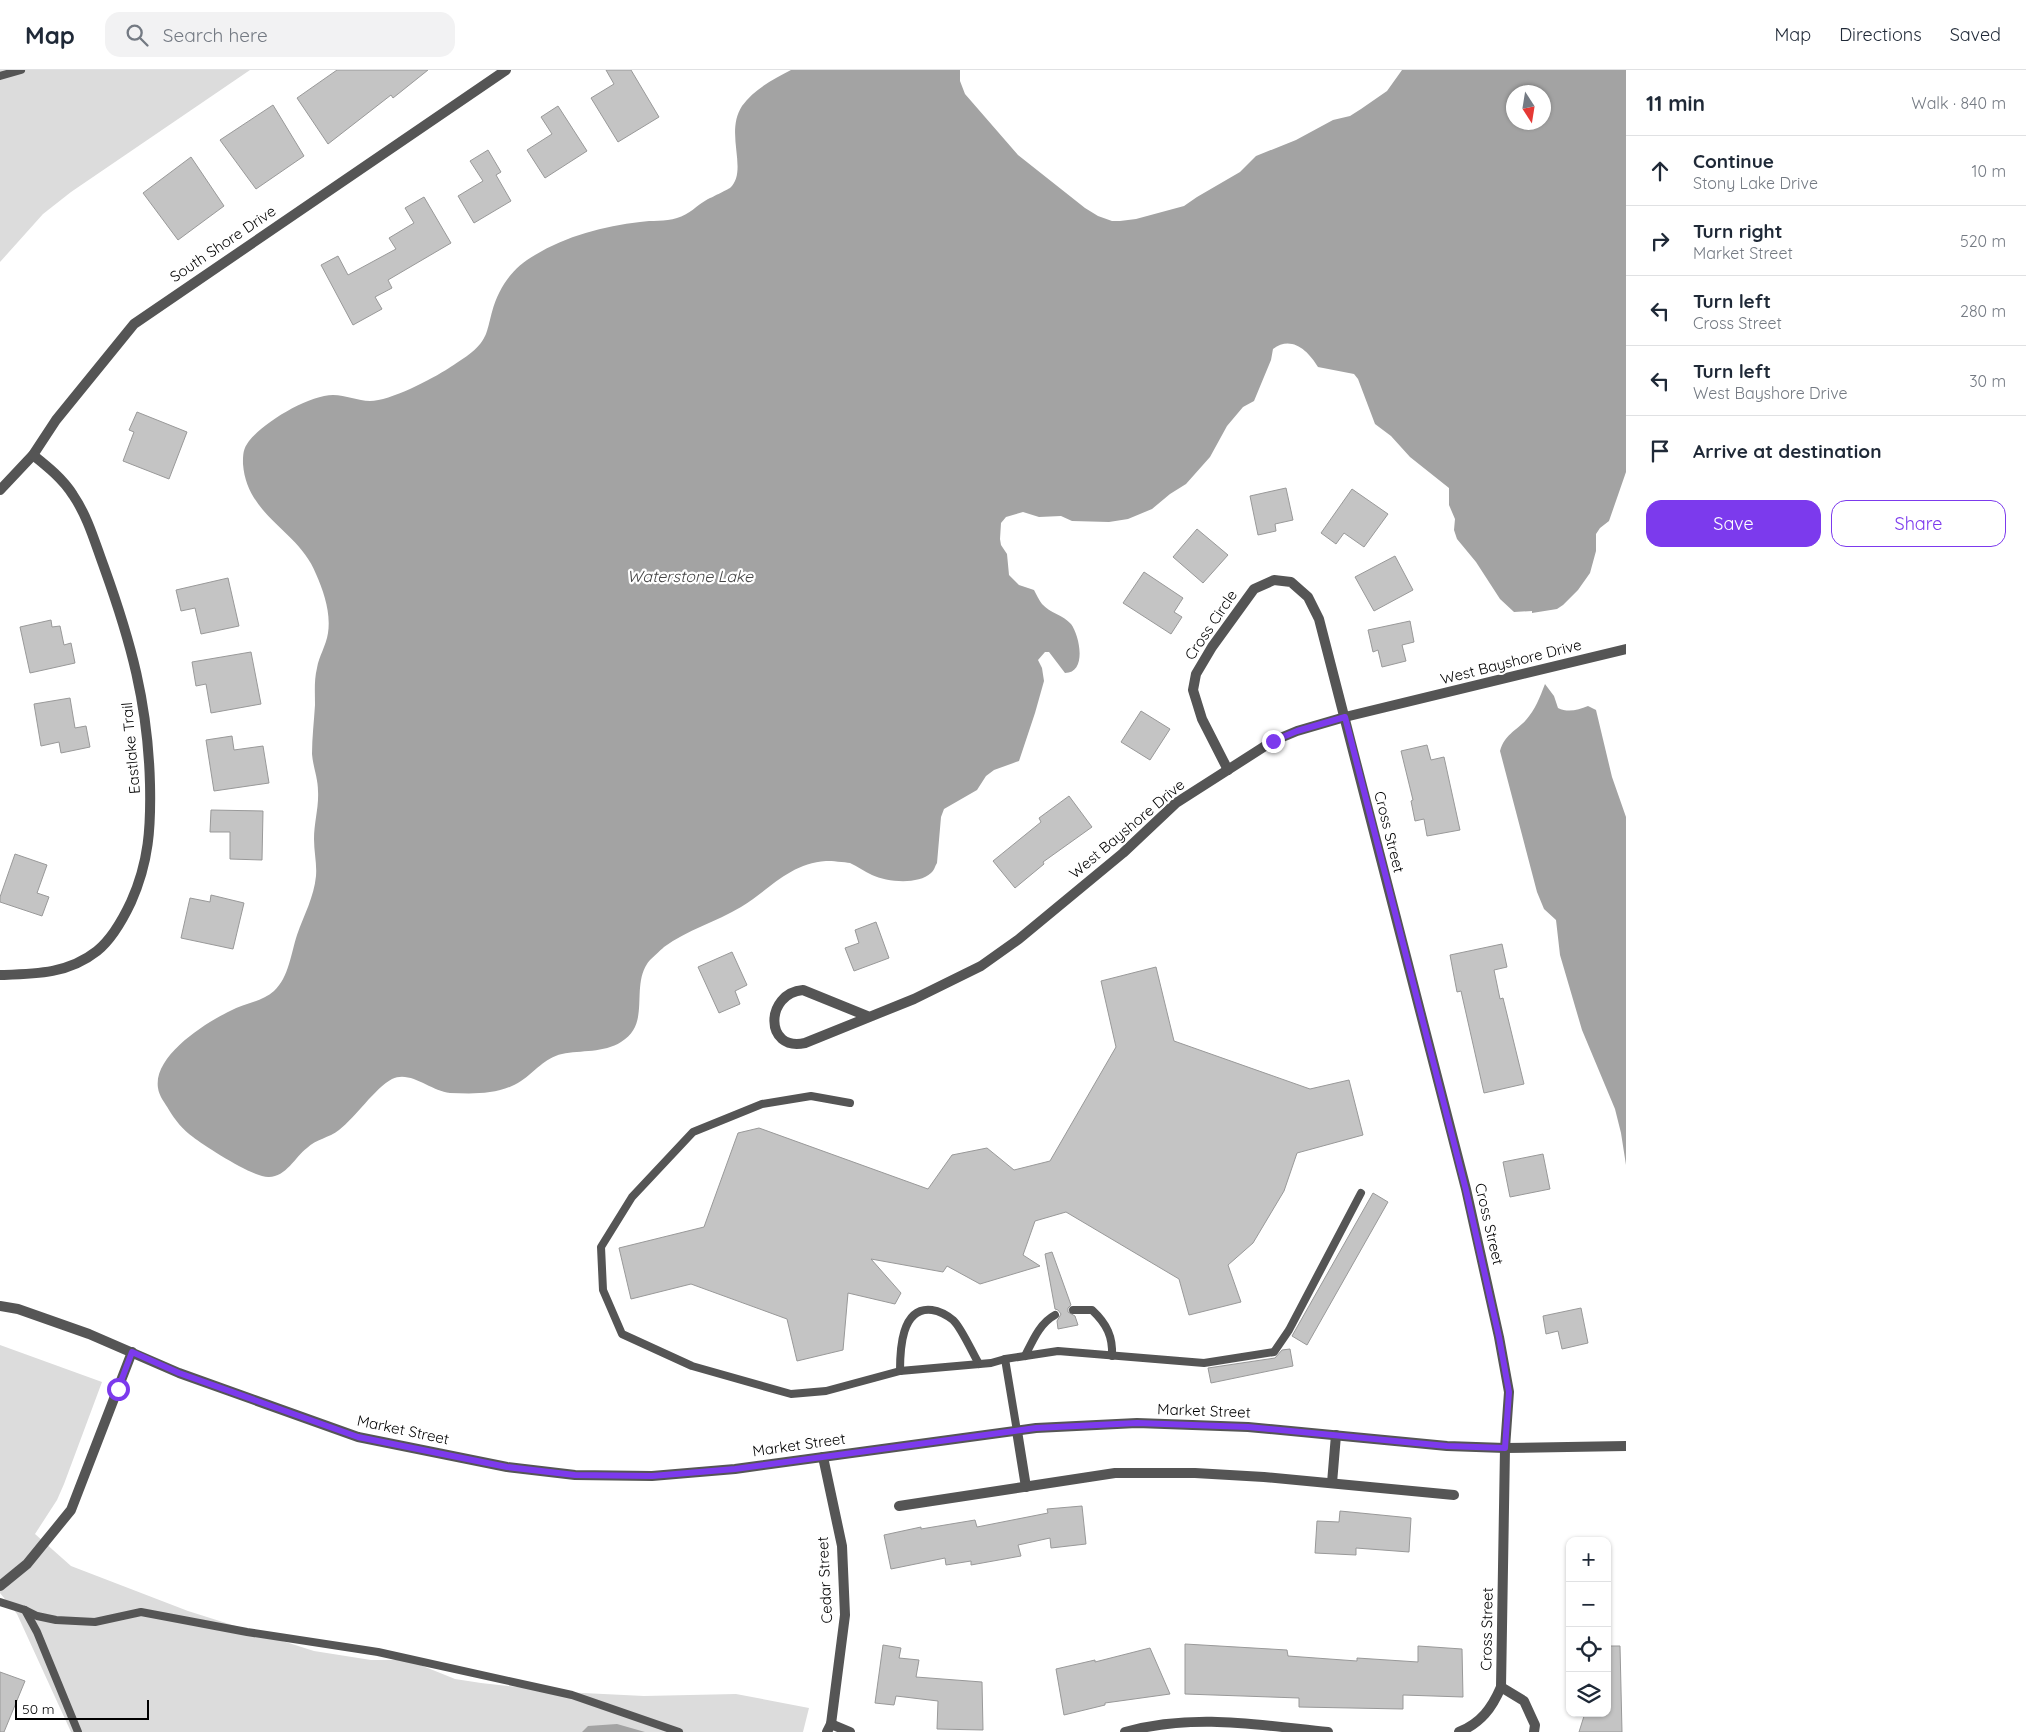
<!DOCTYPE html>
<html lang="en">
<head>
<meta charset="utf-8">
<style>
  :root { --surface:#fff; --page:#f2f2f3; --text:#1f2937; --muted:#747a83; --line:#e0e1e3; --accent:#7c3aed }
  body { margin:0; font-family:Quicksand,sans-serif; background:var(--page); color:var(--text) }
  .controls { position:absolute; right:15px; bottom:15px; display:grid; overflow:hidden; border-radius:10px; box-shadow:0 1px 4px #0004 }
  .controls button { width:45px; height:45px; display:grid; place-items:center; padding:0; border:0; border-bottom:1px solid var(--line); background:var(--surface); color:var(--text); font:25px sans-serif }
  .compass { position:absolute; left:1506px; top:15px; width:45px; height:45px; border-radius:50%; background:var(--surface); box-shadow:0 1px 4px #0004; rotate:168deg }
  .scale { position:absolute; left:15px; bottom:12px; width:134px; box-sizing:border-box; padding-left:5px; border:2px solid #000; border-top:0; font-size:14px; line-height:18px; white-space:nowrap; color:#000; -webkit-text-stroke:4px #fff; paint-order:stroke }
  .stop { position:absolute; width:15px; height:15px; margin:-11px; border:4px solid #7c3aed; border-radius:50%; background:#fff }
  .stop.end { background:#7c3aed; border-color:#fff; box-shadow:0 1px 5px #0008 }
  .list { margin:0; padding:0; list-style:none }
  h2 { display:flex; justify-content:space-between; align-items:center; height:65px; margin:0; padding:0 20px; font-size:21px }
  h2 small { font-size:16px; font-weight:400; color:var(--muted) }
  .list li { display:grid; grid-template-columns:32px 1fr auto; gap:15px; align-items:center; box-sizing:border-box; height:70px; padding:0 20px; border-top:1px solid var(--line) }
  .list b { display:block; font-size:19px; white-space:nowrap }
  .list p { margin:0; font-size:16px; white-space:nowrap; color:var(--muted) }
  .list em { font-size:16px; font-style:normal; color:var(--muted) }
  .actions { display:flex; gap:10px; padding:15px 20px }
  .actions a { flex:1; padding:11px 0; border:1px solid var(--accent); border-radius:15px; text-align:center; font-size:18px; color:var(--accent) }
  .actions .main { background:var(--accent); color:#fff }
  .icon { flex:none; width:28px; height:28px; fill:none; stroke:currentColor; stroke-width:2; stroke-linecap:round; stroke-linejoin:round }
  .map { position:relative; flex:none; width:1626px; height:1662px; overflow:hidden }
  header { display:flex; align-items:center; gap:30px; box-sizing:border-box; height:70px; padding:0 25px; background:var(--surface); border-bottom:1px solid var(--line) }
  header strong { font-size:24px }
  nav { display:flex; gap:28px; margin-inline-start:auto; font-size:18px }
  .search { width:350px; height:45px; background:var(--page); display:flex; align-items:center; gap:12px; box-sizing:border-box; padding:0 18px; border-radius:15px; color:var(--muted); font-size:19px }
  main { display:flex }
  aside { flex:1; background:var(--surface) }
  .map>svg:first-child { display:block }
  .green { fill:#dcdcdc }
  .water { fill:#a3a3a3; fill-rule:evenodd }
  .building { fill:#c4c4c4; stroke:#999 }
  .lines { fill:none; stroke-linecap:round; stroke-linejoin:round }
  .lane { stroke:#555; stroke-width:8 }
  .street { stroke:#555; stroke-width:10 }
  .route { stroke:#7c3aed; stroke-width:6 }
  .labels { text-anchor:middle; stroke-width:4.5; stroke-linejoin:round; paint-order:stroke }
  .street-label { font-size:15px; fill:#000; stroke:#fff }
  .water-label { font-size:16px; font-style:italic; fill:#444; stroke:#fff }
</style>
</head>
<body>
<header>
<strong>Map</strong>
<div class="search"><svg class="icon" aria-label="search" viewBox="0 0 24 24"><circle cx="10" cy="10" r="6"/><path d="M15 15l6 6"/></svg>Search here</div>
<nav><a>Map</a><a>Directions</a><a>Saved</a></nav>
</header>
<main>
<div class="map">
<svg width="1626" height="1662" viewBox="0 0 1626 1662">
  <rect width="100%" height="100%" fill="#fff"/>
  <g class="green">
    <polygon points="0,0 250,0 71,122 43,144 0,192"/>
    <polygon points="0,1275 102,1312 64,1414 57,1430 35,1464 71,1496 188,1541 314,1581 371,1590 408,1590 455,1609 481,1613 563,1622 644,1626 736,1624 809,1638 803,1662 71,1662 17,1544 0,1523"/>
  </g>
  <g class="water">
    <path d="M 791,0 L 960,0 L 960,11 L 965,24 L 1018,85 L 1085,138 L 1098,146 L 1112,151 L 1120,151 L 1136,149 L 1184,136 L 1197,127 L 1240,102 L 1256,86 L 1296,70 L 1333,50 L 1350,46 L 1361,39 L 1387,21 L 1402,0 L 1626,0 L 1626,402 L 1609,451 L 1600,458 L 1596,464 L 1596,481 L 1590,503 L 1578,520 L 1563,535 L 1557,539 L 1532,543 L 1532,541 L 1514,542 L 1500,529 L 1476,492 L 1457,469 L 1454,460 L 1455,449 L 1449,435 L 1449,418 L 1410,387 L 1391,366 L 1375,354 L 1358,309 L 1354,304 L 1318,297 C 1308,280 1291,265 1273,279 L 1271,290 L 1254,331 L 1243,337 L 1227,356 L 1210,387 L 1186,414 L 1170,424 L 1152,439 L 1128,449 L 1109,452 L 1072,451 L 1061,446 L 1039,447 L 1023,442 L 1006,447 L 1001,453 L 1000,469 L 1001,475 L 1007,484 L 1009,505 L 1019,515 L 1034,520 C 1036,524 1039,530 1042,534 C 1050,543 1063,545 1071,554 C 1080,566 1087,603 1065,603 L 1049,582 L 1045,582 L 1038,590 L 1042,598 L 1044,611 L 1035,643 L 1019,691 L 994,700 L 986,706 L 977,720 L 944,739 L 941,747 L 937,793 C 935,796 934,801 931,803 C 918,815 887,812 872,805 C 865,802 857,796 850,793 C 845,792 831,791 826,791 C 790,793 769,820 741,837 C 716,852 687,860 664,877 C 661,880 649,890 647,894 C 631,919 651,954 621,972 C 604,983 581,980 562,984 C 544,988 535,1002 521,1011 C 500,1025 474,1024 450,1023 C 430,1021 411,1000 392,1009 C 375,1018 355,1048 339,1060 C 329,1068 316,1069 307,1078 C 295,1087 286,1107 269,1107 C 254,1108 206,1077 193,1067 C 183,1060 175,1050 169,1040 C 165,1033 159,1026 158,1018 C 153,986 205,953 230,941 C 244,933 262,932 274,921 C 289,907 291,883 297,865 C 304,845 314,827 316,806 C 317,794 314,782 314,769 C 314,753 319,737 318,721 C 318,708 313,697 312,684 C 312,668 314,651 315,635 C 315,623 314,610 317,598 C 319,586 326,576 328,563 C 331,543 324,522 316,504 C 299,460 247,447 243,394 C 243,384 243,379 249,371 C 264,352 309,325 333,325 C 346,325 358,331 370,331 C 390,331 432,309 449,298 C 461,290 479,280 485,266 C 487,264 491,245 492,242 C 499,217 512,198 535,185 C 566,166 604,156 640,152 C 652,150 665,152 677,148 C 689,145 697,135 708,129 C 709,129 728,119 730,118 C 749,100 724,64 742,36 C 754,19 774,9 791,0 ZM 1544,22 L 1544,52 L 1514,52 L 1514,22 Z"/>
    <path d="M 1545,614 L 1554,626 L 1558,638 C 1568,643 1578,640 1588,636 L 1596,640 L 1612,707 L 1626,747 L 1626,1095 L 1621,1063 L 1615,1039 L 1582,960 L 1560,885 L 1556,850 L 1544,839 L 1537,822 L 1500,681 C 1505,664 1515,662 1526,650 C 1535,640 1540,627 1545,614 Z"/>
    <polygon points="617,1654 645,1662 582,1662 588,1656"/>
  </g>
  <g class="building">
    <polygon points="337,0 428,0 393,28 391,25 328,74 297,28"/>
    <polygon points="606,0 631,0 659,47 618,72 591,28 614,14"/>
    <polygon points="273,35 304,86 256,119 220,70"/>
    <polygon points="558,36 587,81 545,108 527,80 552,64 541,47"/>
    <polygon points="488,80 501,102 496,105 511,131 474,153 458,126 483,111 470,91"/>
    <polygon points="191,87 224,136 178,170 143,123"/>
    <polygon points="424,127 451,173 388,210 392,218 375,227 382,239 353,255 321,195 338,186 348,205 396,179 389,168 414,153 405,138"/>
    <polygon points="137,342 187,362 169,409 123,391 134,362 129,360"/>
    <polygon points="1286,418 1293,450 1275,454 1276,461 1258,465 1250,426"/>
    <polygon points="1352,419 1388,444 1364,477 1344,463 1336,474 1321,463"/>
    <polygon points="1197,459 1228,485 1203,513 1173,487"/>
    <polygon points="1395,486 1413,520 1374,541 1355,507"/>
    <polygon points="1144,502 1183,528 1174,542 1182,547 1171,564 1123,533"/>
    <polygon points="228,508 239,556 201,564 195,538 181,541 176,520"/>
    <polygon points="51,550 52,557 60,556 64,575 71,573 75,593 30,603 20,557"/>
    <polygon points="1410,551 1414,572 1402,575 1406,591 1382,597 1378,580 1373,582 1368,560"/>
    <polygon points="251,582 261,634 211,643 206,614 196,616 192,592"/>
    <polygon points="70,628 75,658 86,656 90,677 61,683 59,672 41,676 34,634"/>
    <polygon points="1141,641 1170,659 1150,690 1121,672"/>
    <polygon points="232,666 234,680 263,676 269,713 214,721 206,670"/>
    <polygon points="1427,675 1431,690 1444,687 1460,760 1427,766 1424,749 1415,751 1411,731 1413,730 1401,681"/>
    <polygon points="1069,726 1092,757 1043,792 1044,794 1015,818 993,791 1041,752 1039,748"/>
    <polygon points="211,740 263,741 262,790 230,789 230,762 210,762"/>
    <polygon points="15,784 47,795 37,823 49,827 42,846 0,832 0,827"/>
    <polygon points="211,825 244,833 233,879 181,868 190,828 210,832"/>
    <polygon points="876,852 889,888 854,901 845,878 859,873 855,860"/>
    <polygon points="1502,874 1507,897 1494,900 1500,929 1503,928 1524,1014 1484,1023 1461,921 1457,922 1450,885"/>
    <polygon points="732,882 747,915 735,921 740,934 719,943 698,897"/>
    <polygon points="1156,897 1174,971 1310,1019 1349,1010 1363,1065 1297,1083 1284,1121 1253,1173 1228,1195 1241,1232 1189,1245 1179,1209 1066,1142 1035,1151 1023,1185 1040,1196 980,1214 947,1196 943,1202 871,1189 901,1223 895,1234 848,1223 843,1280 797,1291 787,1249 691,1214 631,1229 619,1178 704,1157 738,1063 759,1058 928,1119 952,1085 987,1078 1014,1100 1050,1091 1116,977 1101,911"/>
    <polygon points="1543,1084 1550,1119 1510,1127 1503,1092"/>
    <polygon points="1373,1123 1388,1132 1307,1275 1292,1266"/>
    <polygon points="1052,1182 1071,1235 1068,1238 1068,1242 1075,1246 1078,1255 1058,1259 1057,1251 1061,1244 1058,1240 1055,1239 1045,1184"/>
    <polygon points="1581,1238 1588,1273 1562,1279 1558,1261 1546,1264 1543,1246"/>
    <polygon points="1290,1279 1293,1296 1211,1313 1208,1298 1275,1288 1282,1280"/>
    <polygon points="1082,1436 1086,1474 1051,1478 1050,1468 1018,1475 1021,1486 971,1495 971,1491 946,1495 945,1488 891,1499 884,1465 921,1457 921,1459 975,1450 977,1457 1048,1443 1047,1439"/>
    <polygon points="1340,1441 1411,1448 1409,1482 1356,1478 1356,1485 1315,1483 1317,1451 1339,1452"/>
    <polygon points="1185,1574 1287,1580 1288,1586 1357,1591 1357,1588 1418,1592 1418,1576 1462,1579 1463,1627 1403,1625 1403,1639 1299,1637 1299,1628 1185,1624"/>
    <polygon points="883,1575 901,1578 899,1588 919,1590 916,1607 982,1612 983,1660 937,1659 938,1631 896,1626 894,1635 875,1633"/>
    <polygon points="1607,1576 1620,1576 1622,1662 1579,1662 1585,1643 1607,1643"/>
    <polygon points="1150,1578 1170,1624 1105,1633 1105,1635 1064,1645 1056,1599 1095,1590 1095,1592"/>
    <polygon points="0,1602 25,1611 4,1662 0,1662"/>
  </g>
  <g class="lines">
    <g class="lane">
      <polyline points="0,6 21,0"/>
      <polyline points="850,1033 811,1026 762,1034 693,1062 632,1127 601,1177 603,1220 622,1264 692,1296 791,1324 826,1321 900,1301 991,1293 1005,1289 1017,1361"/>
      <path d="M 1073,1240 L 1092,1240 C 1107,1254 1113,1267 1112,1286"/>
      <path d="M 1025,1286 C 1033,1270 1040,1253 1055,1245"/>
      <polyline points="1005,1289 1058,1281 1204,1293 1274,1282 1289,1260 1361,1123"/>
      <path d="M 900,1301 C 900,1281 901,1236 932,1240 C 939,1241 948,1246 953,1250 C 961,1257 973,1284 979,1294"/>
      <polyline points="0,1532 25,1540 37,1562 78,1662"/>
      <polyline points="25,1540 37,1546 56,1550 95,1552 141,1542 247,1562 378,1582 572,1625 679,1662"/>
    </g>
    <g class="street">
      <polyline points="0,420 33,385 56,350 134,254 506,0"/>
      <path d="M 1228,700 L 1202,649 L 1193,620 L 1196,604 L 1212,577 L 1254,519 L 1274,510 L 1291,512 L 1308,527 L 1319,549 L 1466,1119 L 1499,1267 L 1509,1322 L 1505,1378 L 1501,1617 C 1492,1638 1481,1653 1459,1662"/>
      <path d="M 0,905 C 35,904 68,904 97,881 C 112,869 123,849 131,832 C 149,792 151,757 150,714 C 148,634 131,572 104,497 C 95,473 88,447 73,425 C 63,409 48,397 33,385"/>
      <path d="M 867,946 L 803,920 C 765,923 764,982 805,973 L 914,929 L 981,896 L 1019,869 L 1123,783 L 1176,733 L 1273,671 L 1297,661 L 1345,647 L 1626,579"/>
      <polyline points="0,1236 18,1239 89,1264 179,1303 358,1367 507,1397 575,1405 652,1406 735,1399 1036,1358 1137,1353 1248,1357 1447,1376 1505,1378 1626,1376"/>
      <polyline points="1017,1361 1026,1417"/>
      <polyline points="823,1387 842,1476 845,1545 831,1654 827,1662"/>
      <polyline points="1332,1413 1336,1365"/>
      <polyline points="899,1436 1115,1403 1195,1403 1264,1407 1454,1425"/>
      <polyline points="0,1516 27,1494 71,1440 132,1282"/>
      <polyline points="1501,1617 1524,1631 1535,1655 1534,1662"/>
      <polyline points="831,1654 850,1662"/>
      <path d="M 1125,1662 C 1194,1643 1259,1655 1328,1662"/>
    </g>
  </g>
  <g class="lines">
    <polyline class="route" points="118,1319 132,1282 179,1303 358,1367 507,1397 575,1405 652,1406 735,1399 1036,1358 1137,1353 1248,1357 1447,1376 1505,1378 1509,1322 1499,1267 1466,1120 1345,647 1297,661 1273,671"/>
  </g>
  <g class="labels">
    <g class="street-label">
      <text transform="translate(223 174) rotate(-34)" y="5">South Shore Drive</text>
      <text transform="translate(1211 555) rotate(-56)" y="5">Cross Circle</text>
      <text transform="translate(1511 592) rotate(-14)" y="5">West Bayshore Drive</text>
      <text transform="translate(131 678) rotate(-95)" y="5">Eastlake Trail</text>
      <text transform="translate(1127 759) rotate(-40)" y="5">West Bayshore Drive</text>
      <text transform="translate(1389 762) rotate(76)" y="5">Cross Street</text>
      <text transform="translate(1489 1154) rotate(77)" y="5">Cross Street</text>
      <text transform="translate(1204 1341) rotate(2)" y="5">Market Street</text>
      <text transform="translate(403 1360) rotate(12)" y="5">Market Street</text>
      <text transform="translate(799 1375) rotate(-8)" y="5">Market Street</text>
      <text transform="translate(825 1510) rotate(-93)" y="5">Cedar Street</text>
      <text transform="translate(1487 1559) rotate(-89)" y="5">Cross Street</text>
    </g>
    <g class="water-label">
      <text x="690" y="512">Waterstone Lake</text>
    </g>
  </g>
</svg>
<div class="controls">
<button>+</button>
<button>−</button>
<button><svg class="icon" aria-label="locate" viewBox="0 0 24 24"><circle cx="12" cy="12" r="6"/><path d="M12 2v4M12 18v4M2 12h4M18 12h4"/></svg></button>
<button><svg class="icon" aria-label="layers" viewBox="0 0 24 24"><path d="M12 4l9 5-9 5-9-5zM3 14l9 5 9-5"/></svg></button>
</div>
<svg class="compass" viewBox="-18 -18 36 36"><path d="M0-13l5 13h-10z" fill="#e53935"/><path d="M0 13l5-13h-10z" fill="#747a83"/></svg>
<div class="scale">50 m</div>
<div class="stop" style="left:118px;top:1319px"></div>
<div class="stop end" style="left:1273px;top:671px"></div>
</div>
<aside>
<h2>11 min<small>Walk · 840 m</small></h2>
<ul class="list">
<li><svg class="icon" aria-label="ahead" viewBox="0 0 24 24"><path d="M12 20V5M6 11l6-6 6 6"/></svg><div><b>Continue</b><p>Stony Lake Drive</p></div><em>10 m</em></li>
<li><svg class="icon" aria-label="right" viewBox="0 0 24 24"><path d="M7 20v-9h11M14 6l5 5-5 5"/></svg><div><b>Turn right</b><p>Market Street</p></div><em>520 m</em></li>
<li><svg class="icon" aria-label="left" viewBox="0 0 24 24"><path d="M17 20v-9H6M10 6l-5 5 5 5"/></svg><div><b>Turn left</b><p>Cross Street</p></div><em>280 m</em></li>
<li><svg class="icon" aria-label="left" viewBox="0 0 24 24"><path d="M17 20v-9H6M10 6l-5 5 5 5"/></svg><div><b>Turn left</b><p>West Bayshore Drive</p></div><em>30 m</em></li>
<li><svg class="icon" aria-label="arrive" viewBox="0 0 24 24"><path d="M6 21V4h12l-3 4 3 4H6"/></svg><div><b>Arrive at destination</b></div></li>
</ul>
<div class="actions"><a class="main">Save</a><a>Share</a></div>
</aside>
</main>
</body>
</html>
